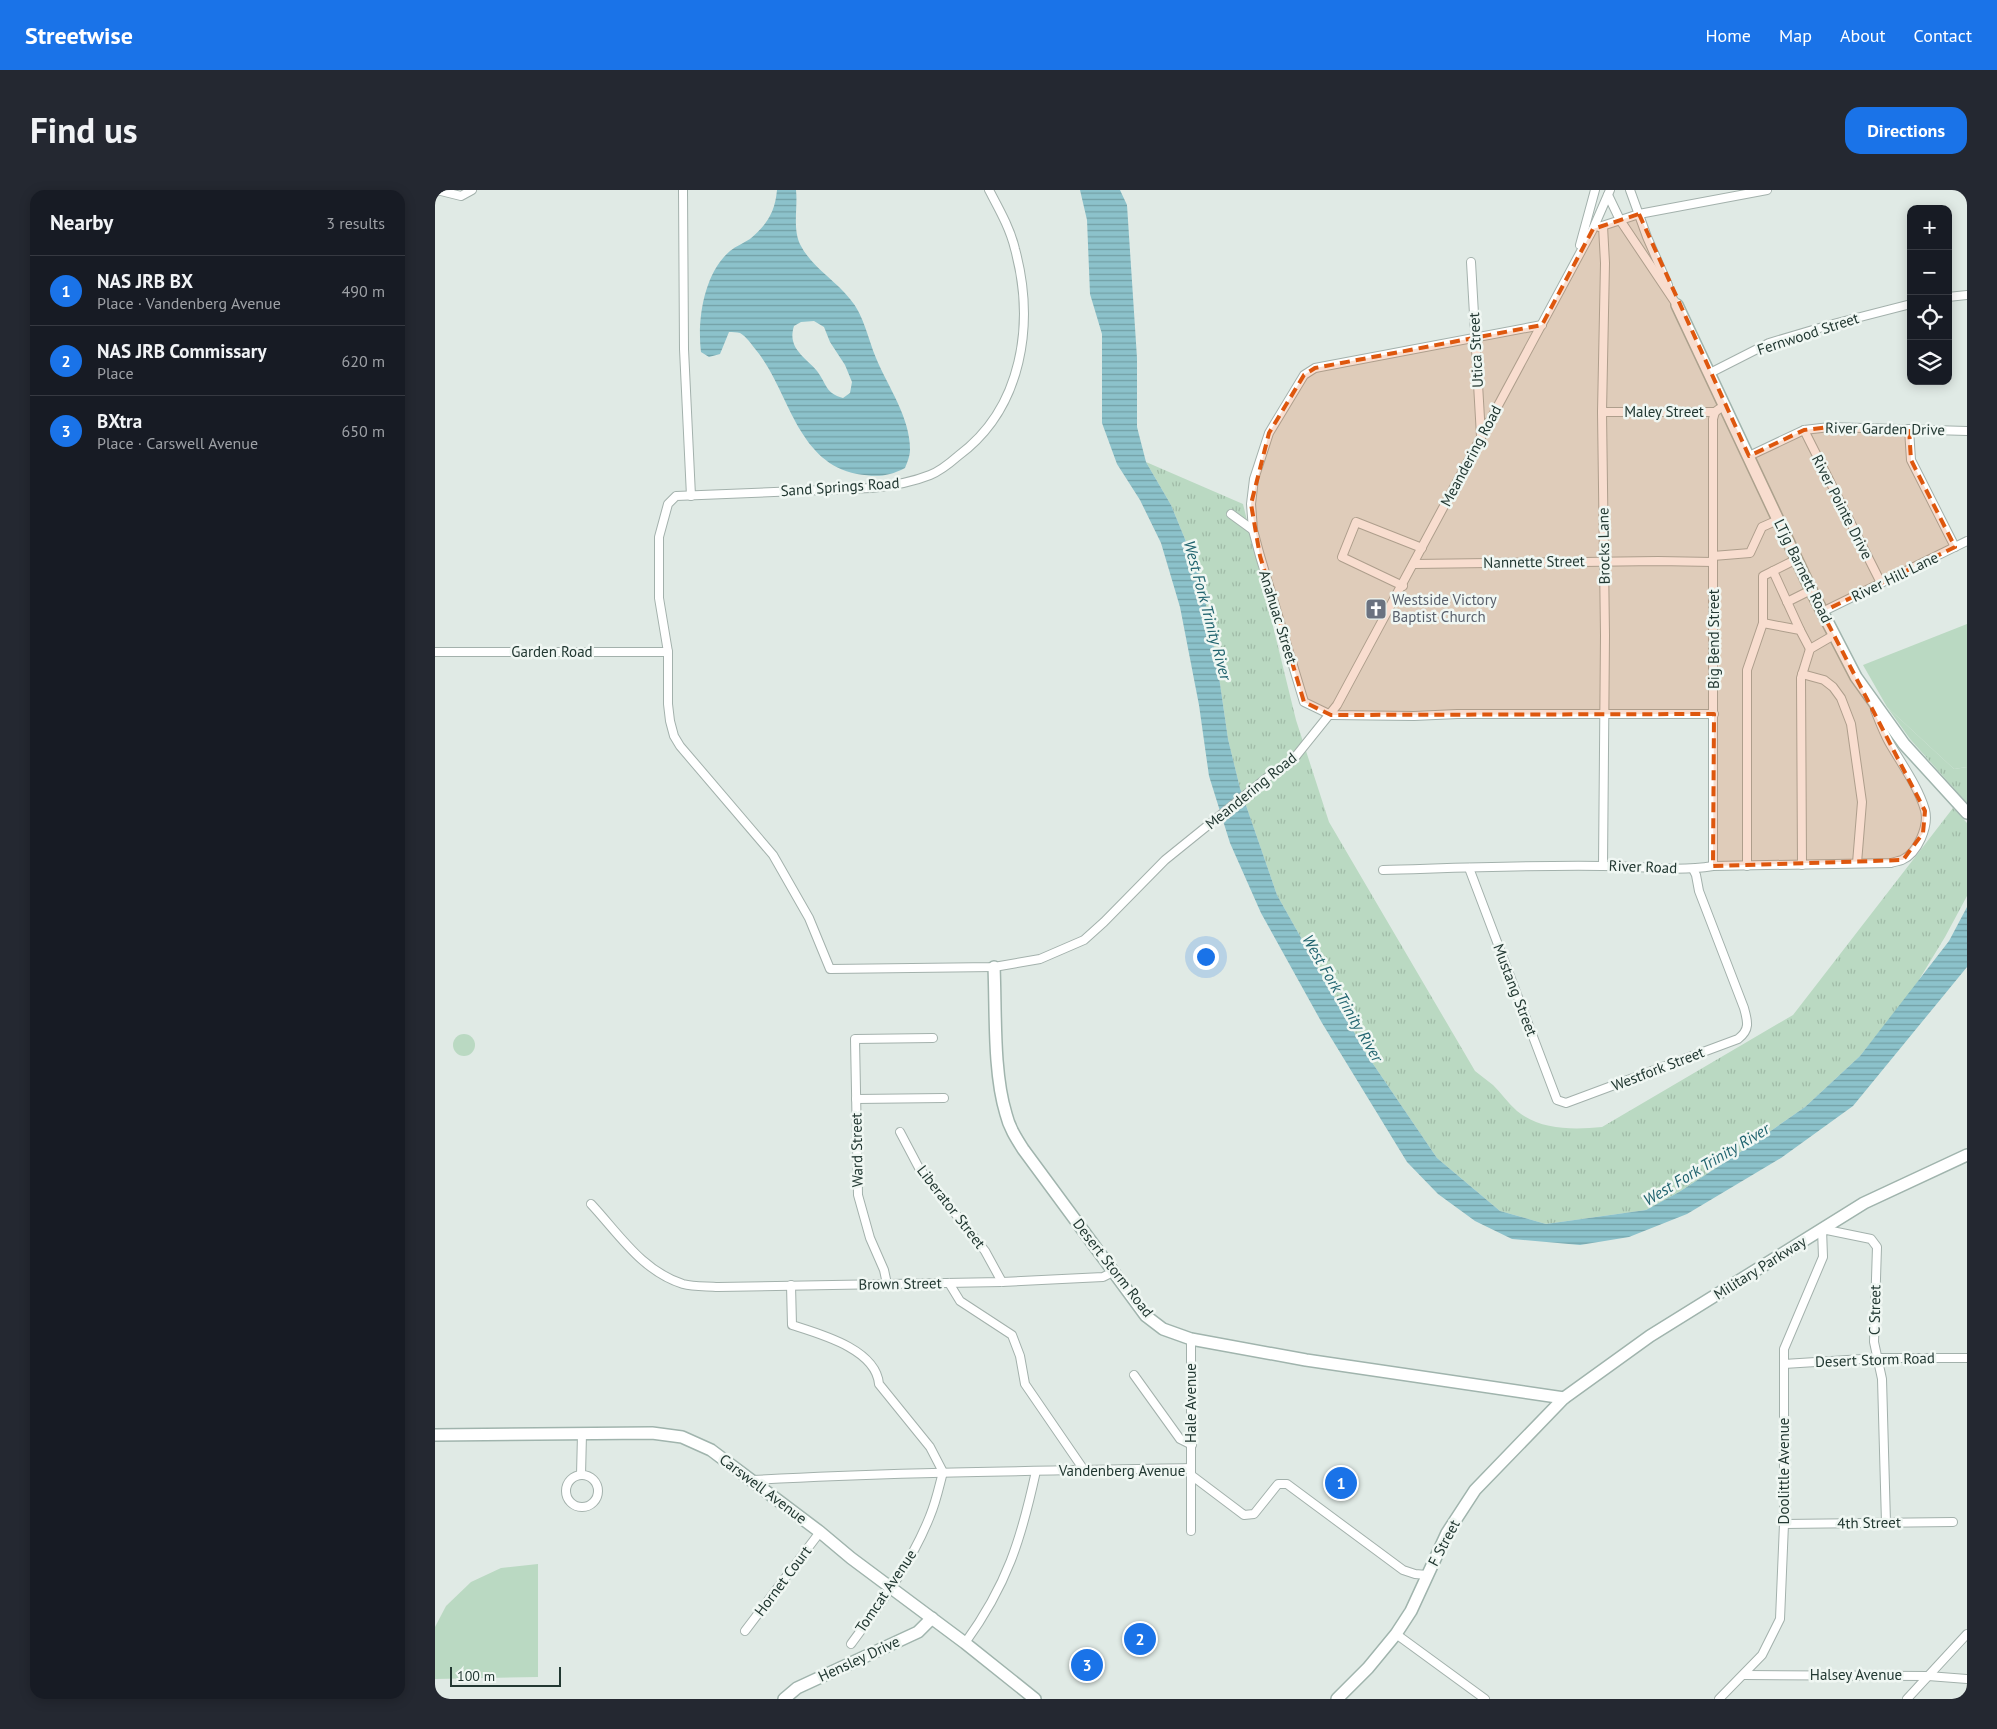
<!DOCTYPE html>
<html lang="en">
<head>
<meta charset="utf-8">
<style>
  :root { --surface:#171b24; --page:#242831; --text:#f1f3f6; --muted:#9ea1a6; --line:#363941; --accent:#1a73e8 }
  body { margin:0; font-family:"PT Sans",sans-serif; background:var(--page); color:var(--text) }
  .controls { position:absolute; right:15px; top:15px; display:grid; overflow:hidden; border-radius:10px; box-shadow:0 2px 12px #0003 }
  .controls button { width:45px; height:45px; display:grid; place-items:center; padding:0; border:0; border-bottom:1px solid var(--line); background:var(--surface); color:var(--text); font:25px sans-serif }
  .scale { position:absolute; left:15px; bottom:12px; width:111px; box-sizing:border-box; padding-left:5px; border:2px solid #223832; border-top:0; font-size:14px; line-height:18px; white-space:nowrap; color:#223832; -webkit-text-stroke:4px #f0f7f3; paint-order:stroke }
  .you { position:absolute; left:770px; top:766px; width:18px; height:18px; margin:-12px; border:4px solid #fff; border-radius:50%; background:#1a73e8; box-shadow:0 0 0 8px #1a73e833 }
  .badge { display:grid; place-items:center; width:32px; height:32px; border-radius:50%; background:var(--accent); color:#fff; font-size:16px; font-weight:700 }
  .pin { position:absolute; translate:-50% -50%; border:2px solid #fff; box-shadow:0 1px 5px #0006 }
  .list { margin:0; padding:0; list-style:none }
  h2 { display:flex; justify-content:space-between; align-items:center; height:65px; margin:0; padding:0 20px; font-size:21px }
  h2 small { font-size:16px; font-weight:400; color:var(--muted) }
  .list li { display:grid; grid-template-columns:32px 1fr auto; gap:15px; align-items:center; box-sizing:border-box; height:70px; padding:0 20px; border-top:1px solid var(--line) }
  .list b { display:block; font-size:19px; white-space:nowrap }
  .list p { margin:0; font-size:16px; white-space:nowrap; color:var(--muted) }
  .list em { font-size:16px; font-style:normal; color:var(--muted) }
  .icon { flex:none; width:28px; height:28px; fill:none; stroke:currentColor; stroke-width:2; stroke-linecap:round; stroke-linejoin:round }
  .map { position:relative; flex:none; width:1532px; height:1509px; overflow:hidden; border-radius:15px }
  header { display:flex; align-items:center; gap:30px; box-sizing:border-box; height:70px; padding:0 25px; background:var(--accent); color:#fff }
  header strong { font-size:24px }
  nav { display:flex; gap:28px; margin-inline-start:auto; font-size:18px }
  .intro { display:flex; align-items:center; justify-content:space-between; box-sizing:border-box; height:120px; padding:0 30px }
  h1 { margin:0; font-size:35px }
  .button { padding:12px 22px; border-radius:15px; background:var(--accent); color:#fff; font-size:18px; font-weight:700 }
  main { display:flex; gap:30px; padding:0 30px }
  aside { flex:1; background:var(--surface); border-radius:15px; box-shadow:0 2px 12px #0003 }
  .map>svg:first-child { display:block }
  .grass { fill:#bad9c2 }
  .park { fill:url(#park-tufts) }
  .water { fill:url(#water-rules); fill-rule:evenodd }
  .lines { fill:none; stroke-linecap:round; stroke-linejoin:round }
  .street-casing { stroke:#a3b1ac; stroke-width:10 }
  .secondary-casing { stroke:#a0b4ad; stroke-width:14 }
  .street { stroke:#fff; stroke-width:8 }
  .secondary { stroke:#fff; stroke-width:11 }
  .marked { fill:#de570e; fill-opacity:0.2; stroke:#de570e; stroke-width:4; stroke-dasharray:10 6; stroke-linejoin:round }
  .labels { text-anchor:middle; stroke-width:5; stroke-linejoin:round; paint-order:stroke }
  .street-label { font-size:15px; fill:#223832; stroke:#f0f7f3 }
  .worship-label { font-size:15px; fill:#5b616d; stroke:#f0f7f3; text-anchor:start }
  .water-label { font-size:16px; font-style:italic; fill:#21646f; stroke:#f0f7f3 }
</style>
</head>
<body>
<header>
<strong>Streetwise</strong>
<nav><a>Home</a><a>Map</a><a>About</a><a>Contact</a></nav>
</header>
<div class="intro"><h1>Find us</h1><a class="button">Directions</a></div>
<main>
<aside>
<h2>Nearby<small>3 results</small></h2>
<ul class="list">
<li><span class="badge">1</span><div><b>NAS JRB BX</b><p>Place · Vandenberg Avenue</p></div><em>490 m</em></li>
<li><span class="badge">2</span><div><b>NAS JRB Commissary</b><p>Place</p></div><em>620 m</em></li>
<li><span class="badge">3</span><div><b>BXtra</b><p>Place · Carswell Avenue</p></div><em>650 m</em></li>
</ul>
</aside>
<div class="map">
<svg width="1532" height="1509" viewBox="0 0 1532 1509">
  <defs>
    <pattern id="park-tufts" width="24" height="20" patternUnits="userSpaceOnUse" patternTransform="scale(1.25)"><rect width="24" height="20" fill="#bad9c2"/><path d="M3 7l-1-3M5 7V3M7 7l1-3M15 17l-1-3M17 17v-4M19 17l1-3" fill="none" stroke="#a0bba7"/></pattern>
    <pattern id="water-rules" width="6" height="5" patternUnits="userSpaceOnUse" patternTransform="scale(1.25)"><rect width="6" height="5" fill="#8cc2cb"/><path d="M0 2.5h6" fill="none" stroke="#729fa5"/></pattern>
  </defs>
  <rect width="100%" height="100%" fill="#e0eae5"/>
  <g class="grass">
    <polygon points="1532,434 1532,577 1519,579 1452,517 1428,475"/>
    <circle cx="29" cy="855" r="11"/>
    <polygon points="103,1374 103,1487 0,1489 0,1437 11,1416 36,1392 66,1378"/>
  </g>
  <g class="park">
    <path d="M 711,272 L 808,314 L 861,530 L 894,632 L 1040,881 C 1046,886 1052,890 1058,895 C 1066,903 1073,913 1082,921 C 1105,940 1138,940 1167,937 L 1358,825 L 1518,618 L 1532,633 L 1532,706 L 1510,747 L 1479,798 L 1425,866 L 1370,917 L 1301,965 L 1244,1002 L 1211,1020 L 1111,1034 L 1065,1021 L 1002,968 L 932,865 L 842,705 L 805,598 L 793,549 L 782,473 L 766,388 L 736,315 Z"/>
    <polygon points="1452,517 1519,579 1532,577 1532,613 1475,549"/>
  </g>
  <g class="water">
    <path d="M 342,0 L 361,0 C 363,18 357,40 366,56 C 377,77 400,90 415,109 C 429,125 433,149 441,168 C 453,197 475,227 475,260 C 475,266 472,273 470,278 C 453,287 441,287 422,284 C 361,272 354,200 321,160 C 317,155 311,146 305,143 C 302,142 297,142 294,142 L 285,164 L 274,167 L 266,162 C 262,130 269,83 295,61 C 301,56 309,53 315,49 C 332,35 340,22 342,0 ZM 379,131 L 389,137 L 395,152 L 410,175 L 417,192 L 415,203 L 408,208 C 390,203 392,194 382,181 C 369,166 352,158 359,136 L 366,132 Z"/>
    <polygon points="645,0 685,0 692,15 702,168 702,237 711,272 736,315 766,388 782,473 793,549 805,598 842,705 932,865 1002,968 1065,1021 1111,1034 1211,1020 1244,1002 1301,965 1370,917 1425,866 1514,751 1532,717 1532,777 1418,916 1346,968 1252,1024 1194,1047 1145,1055 1077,1049 1040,1031 1003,1004 972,972 887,833 826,723 795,653 774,586 764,515 745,417 726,353 705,310 682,274 667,233 667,144 655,104 652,30"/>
  </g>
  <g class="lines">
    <g class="street-casing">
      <g id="street">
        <polyline points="2,0 26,6 37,0"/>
        <polyline points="248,0 249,159 256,306"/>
        <path d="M 554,0 C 564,19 575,38 580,59 C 600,133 588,218 523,266 C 515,273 505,281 495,285 C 475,293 456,296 436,298 L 241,306 L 233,314 L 224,347 L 224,408 L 233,462 L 233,514 L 235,531 L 239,546 L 245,556 L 338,665 L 374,728 L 395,779 L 559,777 L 605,769 L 649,750 L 669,732 L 730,670 L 834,586 L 857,571 L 902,515 L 1158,39 L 1175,0"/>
        <polyline points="1195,0 1212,47 1233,95"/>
        <polyline points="1173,5 1185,30 1242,115"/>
        <polyline points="1164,37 1204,24 1332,0"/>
        <polyline points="1145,55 1160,0"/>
        <polyline points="1036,72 1046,246"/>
        <polyline points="1513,107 1532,105"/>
        <polyline points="1107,135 880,178 869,185 834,243 819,289 816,314 818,340 825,366 869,512 896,525 979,526 1022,524 1279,524"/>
        <polyline points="1275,183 1334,153 1398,134 1476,114"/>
        <polyline points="1167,222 1280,222 1284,219"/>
        <polyline points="1474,239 1476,270 1520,357"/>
        <polyline points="1369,240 1446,393"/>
        <polyline points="1314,266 1369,240 1395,237 1532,241"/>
        <polyline points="796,324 818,340"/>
        <polyline points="1278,366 1315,363 1327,337 1343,330"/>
        <polyline points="979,374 1223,371 1278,372"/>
        <polyline points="1338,381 1365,440"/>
        <polyline points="968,396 907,367 921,332 987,358"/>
        <polyline points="1352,412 1376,400"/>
        <polyline points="1387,422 1532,351"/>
        <polyline points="1328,433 1365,440 1375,459"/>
        <polyline points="0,462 233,462"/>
        <polyline points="1367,484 1389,490 1398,497 1406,508 1416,534 1427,612 1422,673"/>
        <polyline points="1367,675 1366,488 1375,459 1399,445"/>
        <polyline points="1168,676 1170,445 1167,222 1170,73 1168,36"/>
        <polyline points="1278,676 1278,229 1280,222"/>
        <polyline points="1312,676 1312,480 1328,433 1328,386 1362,369"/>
        <path d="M 1034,678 L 1122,910 L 1131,913 L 1303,849 C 1315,840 1313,832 1309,818 L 1264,701 L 1261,685 L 1258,679"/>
        <path d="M 948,680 C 1021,678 1094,675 1167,676 C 1204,676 1241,682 1278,676 L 1456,673 C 1459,672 1464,671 1467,670 C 1483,663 1494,636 1490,620 C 1483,596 1466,573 1454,552 C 1448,541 1444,530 1440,520"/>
        <polyline points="421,909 509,908"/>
        <polyline points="465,942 484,978 550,1061 567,1092"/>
        <path d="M 156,1014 C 184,1044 207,1081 248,1094 C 259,1097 272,1096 283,1097 L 567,1092 L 668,1087 L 678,1082"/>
        <polyline points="514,1093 525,1111 577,1145 585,1166 590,1194 649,1280"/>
        <polyline points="452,1094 449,1080 435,1048 423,1005 420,849 498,848"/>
        <path d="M 356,1095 L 357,1135 C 385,1144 441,1159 444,1194 L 495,1257 L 508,1282 C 504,1297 501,1312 495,1326 C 476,1374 446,1413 416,1454"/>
        <polyline points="756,1149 756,1285 809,1325 819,1324 843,1294 852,1294 968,1380 980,1384 992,1385"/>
        <polyline points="1349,1174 1444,1168 1532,1168"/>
        <polyline points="699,1185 745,1249 757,1255"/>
        <circle cx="147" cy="1301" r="16"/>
        <polyline points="146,1285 147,1244"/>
        <path d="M 318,1290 C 464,1282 610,1281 756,1278"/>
        <polyline points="1349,1334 1518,1332"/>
        <polyline points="756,1341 756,1285"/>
        <polyline points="310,1441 385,1342"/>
        <polyline points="961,1444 1050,1509"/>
        <path d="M 530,1453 C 572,1395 586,1350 601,1281"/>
        <polyline points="1309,1485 1493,1486 1532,1489"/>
        <polyline points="1284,1509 1327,1465 1345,1429 1349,1334 1349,1159 1388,1067 1387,1039 1436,1049 1442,1057 1439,1152 1447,1189 1451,1333"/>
        <polyline points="1472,1509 1532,1444"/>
      </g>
    </g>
    <g class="secondary-casing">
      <g id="secondary">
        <polyline points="1242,115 1376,400 1421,487 1469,554 1532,623"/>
        <path d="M 559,777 C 561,821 558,882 571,924 C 574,937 581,948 588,959 L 711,1126 L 728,1139 L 756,1149 L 871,1170 L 1129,1208"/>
        <polyline points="0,1245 217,1243 247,1247 276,1260 385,1342 416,1368 530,1453 600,1509"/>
        <polyline points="349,1509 362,1498 483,1442 497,1428"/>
        <polyline points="902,1509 933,1478 961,1444 976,1421 1012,1343 1040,1300 1129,1208 1215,1146 1429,1013 1532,965"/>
      </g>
    </g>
    <use href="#street" class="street"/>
    <use href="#secondary" class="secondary"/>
  </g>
  <path class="marked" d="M 1204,24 L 1314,266 L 1369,240 L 1395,237 L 1474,239 L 1476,270 L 1520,357 L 1387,422 L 1490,621 L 1488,643 L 1468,670 L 1278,676 L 1279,524 L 896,525 L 869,512 L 825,366 L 816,314 L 834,243 L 869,185 L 880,178 L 1107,135 L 1158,39 Z"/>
  <defs>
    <g id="church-square" transform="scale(1.125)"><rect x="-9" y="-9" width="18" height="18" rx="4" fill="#6b7280" stroke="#f0f7f3"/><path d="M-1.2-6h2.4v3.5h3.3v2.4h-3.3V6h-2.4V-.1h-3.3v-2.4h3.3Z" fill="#fff"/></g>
  </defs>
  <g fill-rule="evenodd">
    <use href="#church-square" x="941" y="419"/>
  </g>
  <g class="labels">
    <g class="street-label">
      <text transform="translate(1373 144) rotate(-18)" y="5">Fernwood Street</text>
      <text transform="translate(1041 160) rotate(-93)" y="5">Utica Street</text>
      <text x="1229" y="227">Maley Street</text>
      <text transform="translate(1450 239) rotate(1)" y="5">River Garden Drive</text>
      <text transform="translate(1036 266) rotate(-62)" y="5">Meandering Road</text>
      <text transform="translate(405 297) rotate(-4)" y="5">Sand Springs Road</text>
      <text transform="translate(1407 317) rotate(63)" y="5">River Pointe Drive</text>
      <text transform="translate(1169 356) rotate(-91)" y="5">Brocks Lane</text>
      <text transform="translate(1099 372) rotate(-1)" y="5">Nannette Street</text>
      <text transform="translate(1368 381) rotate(64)" y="5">LTjg Barnett Road</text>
      <text transform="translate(1460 387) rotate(-26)" y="5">River Hill Lane</text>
      <text transform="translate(843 427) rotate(73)" y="5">Anahuac Street</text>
      <text transform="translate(1279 449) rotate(-90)" y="5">Big Bend Street</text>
      <text x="117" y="467">Garden Road</text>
      <text transform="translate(816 601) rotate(-39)" y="5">Meandering Road</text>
      <text transform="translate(1208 677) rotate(2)" y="5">River Road</text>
      <text transform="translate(1080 800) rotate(69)" y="5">Mustang Street</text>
      <text transform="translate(1223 879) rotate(-21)" y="5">Westfork Street</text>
      <text transform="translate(422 960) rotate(-91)" y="5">Ward Street</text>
      <text transform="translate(516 1017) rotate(52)" y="5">Liberator Street</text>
      <text transform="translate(678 1078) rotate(52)" y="5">Desert Storm Road</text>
      <text transform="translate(1325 1078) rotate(-32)" y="5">Military Parkway</text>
      <text transform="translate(465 1094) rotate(-1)" y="5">Brown Street</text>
      <text transform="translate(1440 1120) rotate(-89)" y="5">C Street</text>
      <text transform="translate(1440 1170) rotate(-2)" y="5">Desert Storm Road</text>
      <text transform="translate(756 1213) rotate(-90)" y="5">Hale Avenue</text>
      <text x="687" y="1286">Vandenberg Avenue</text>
      <text transform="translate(1349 1281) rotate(-90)" y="5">Doolittle Avenue</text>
      <text transform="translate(328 1299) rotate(37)" y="5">Carswell Avenue</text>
      <text transform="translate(1434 1333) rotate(-1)" y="5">4th Street</text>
      <text transform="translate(1009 1353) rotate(-62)" y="5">F Street</text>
      <text transform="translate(348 1391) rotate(-53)" y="5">Hornet Court</text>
      <text transform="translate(451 1401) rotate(-56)" y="5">Tomcat Avenue</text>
      <text transform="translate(424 1469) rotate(-25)" y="5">Hensley Drive</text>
      <text x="1421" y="1490">Halsey Avenue</text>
    </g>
    <g class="worship-label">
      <text x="957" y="415">Westside Victory<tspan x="957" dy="17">Baptist Church</tspan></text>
    </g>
    <g class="water-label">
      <text transform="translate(773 420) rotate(75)" y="6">West Fork Trinity River</text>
      <text transform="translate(908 808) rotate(60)" y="6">West Fork Trinity River</text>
      <text transform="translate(1271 974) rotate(-31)" y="6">West Fork Trinity River</text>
    </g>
  </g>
</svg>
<div class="controls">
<button>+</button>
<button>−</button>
<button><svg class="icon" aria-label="locate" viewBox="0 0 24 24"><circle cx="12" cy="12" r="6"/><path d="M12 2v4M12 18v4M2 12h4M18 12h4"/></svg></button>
<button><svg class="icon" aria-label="layers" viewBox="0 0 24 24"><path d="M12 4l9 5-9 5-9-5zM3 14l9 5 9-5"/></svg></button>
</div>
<div class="scale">100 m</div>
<div class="you"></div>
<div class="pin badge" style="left:906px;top:1293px">1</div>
<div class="pin badge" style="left:705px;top:1449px">2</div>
<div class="pin badge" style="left:652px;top:1475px">3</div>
</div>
</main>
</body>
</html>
